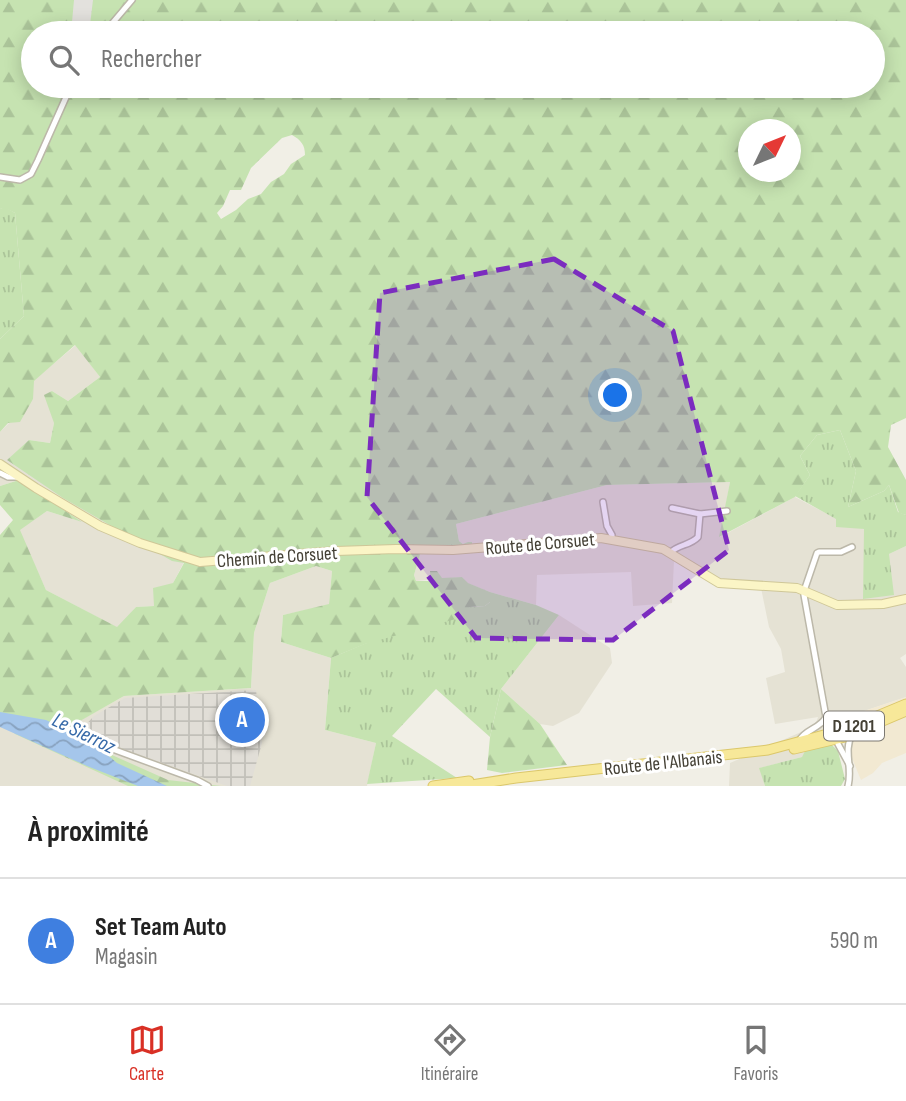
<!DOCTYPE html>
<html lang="fr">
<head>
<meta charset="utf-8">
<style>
  :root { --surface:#fff; --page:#f6f6f6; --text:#222; --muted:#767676; --line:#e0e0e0; --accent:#d93025 }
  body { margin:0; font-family:"Sofia Sans Condensed",sans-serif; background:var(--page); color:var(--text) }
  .compass { position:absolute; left:738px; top:119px; width:63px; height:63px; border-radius:50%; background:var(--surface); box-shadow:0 4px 18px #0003; rotate:47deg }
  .you { position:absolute; left:616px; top:396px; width:24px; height:24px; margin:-18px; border:5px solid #fff; border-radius:50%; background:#1a73e8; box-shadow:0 0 0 10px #1a73e833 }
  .badge { display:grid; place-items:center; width:46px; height:46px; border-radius:50%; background:var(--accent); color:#fff; font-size:23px; font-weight:700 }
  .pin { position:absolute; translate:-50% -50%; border:4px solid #fff; box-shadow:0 2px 7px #0006 }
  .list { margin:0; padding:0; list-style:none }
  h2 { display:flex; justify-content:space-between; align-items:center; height:91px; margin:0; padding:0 28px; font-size:30px }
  h2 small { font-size:23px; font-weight:400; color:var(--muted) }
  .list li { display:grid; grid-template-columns:46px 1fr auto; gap:21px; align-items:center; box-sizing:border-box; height:126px; padding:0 28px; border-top:2px solid var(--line) }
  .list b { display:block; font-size:26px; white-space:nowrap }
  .list p { margin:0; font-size:23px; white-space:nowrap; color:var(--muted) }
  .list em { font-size:23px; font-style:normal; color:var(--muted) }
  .icon { flex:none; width:38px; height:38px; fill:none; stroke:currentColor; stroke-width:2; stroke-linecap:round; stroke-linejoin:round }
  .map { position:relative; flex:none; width:906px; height:786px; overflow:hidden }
  .search { position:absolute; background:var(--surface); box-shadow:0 4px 18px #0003; left:21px; right:21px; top:21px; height:77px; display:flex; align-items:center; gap:18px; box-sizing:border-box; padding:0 24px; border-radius:38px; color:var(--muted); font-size:26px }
  .sheet { height:217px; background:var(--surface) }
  nav { display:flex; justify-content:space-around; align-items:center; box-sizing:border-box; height:98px; border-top:2px solid var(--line); background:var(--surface); font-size:19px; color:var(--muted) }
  nav a { display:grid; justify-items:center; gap:4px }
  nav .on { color:var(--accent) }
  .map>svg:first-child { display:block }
  .residential { fill:#e5e2d4 }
  .commercial { fill:#f2e9d2 }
  .industrial { fill:url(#industrial-grid) }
  .grass { fill:url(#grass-tufts) }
  .forest { fill:url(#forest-firs); fill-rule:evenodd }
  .parking { fill:#e3e1dd }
  .water { fill:url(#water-waves) }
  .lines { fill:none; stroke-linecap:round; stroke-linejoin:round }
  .street-casing { stroke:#bcb8a9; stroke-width:8 }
  .secondary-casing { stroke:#cfc798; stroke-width:10 }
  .primary-casing { stroke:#dbc76a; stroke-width:11 }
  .street { stroke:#fff; stroke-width:5 }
  .secondary { stroke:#fbf5c6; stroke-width:8 }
  .primary { stroke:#f7e899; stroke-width:9 }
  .marked { fill:#7b2cbf; fill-opacity:0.2; stroke:#7b2cbf; stroke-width:5; stroke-dasharray:14 9; stroke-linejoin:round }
  .labels { text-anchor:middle; stroke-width:6; stroke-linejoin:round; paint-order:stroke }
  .shield { fill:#fff; stroke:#7c7972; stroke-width:2 }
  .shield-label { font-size:18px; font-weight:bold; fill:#444035 }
  .street-label { font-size:19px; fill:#444035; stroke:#fff }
  .water-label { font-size:21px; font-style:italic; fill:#3669a8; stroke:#fff }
</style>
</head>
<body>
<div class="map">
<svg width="906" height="786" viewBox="0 0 906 786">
  <defs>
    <pattern id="industrial-grid" width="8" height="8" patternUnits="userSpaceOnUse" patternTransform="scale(1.75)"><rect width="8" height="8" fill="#e1ded7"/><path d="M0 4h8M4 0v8" fill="none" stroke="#c2c0b9"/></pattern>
    <pattern id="grass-tufts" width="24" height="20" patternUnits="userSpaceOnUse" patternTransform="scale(1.75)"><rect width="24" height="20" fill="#c6e3b1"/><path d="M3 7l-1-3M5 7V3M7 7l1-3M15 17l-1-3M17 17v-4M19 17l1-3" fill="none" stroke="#abc499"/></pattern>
    <pattern id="forest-firs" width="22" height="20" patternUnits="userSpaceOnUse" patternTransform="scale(1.75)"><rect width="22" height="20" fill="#c6e3b1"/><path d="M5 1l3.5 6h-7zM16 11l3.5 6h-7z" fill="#abc499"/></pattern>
    <pattern id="water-waves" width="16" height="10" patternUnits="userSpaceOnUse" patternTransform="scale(1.75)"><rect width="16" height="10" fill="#a5c6eb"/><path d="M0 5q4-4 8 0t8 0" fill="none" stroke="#88a2bf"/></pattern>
  </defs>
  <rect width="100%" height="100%" fill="#f1efe6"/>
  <g class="residential">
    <polygon points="76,345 100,377 68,401 52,391 54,423 50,443 29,440 8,460 184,562 173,583 154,606 136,607 118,628 46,590 19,530 47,511 79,521 19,480 0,486 0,432 33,399 33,381"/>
    <polygon points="730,482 720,537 795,497 837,519 864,529 889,554 906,546 906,654 900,658 906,667 906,697 858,713 802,757 760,768 765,786 729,786 730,763 815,726 818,717 775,724 766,678 785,672 781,649 769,627 761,588 721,587 674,561 672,603 633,606 631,572 537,575 536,605 490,592 467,583 462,577 416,581 414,575 422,547 463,544 459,541 456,524 607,485"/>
    <polygon points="316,566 332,571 329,605 283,615 281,642 331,658 325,730 376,743 367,786 0,786 0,694 72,725 124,696 251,688 254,633 270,583"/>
    <polygon points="559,615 610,648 612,663 579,713 553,726 540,724 501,689"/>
  </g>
  <polygon class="commercial" points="906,697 906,753 882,763 873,773 861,780 839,727 858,713"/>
  <polygon class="industrial" points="256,690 262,743 250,786 227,786 78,733 94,716 125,698"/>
  <g class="grass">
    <polygon points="5,207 15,213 24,316 0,339 0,209"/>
    <polygon points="840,430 856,471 848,507 884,491 889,485 898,512 906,515 906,546 889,554 894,595 863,599 864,529 836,527 836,519 795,496 810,475 800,456 817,435"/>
    <polygon points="490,592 536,605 559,615 501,689 490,737 436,689 392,736 457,778 367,784 376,743 325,730 331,658 364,644 470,607 485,606 490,602"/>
    <polygon points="831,744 838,751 845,779 841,786 765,786 759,768 802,757 805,751"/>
  </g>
  <g class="forest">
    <path d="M 0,0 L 906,0 L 906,418 L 891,425 L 888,447 L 906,480 L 906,515 L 899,513 L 889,485 L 884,491 L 848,507 L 856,471 L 840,430 L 817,435 L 800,456 L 810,475 L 795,497 L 719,537 L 730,482 L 607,485 L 456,524 L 459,541 L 463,544 L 468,542 L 472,542 L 472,548 L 422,548 L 414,575 L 416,581 L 431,581 L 430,571 L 437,571 L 442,578 L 462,577 L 468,583 L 490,592 L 490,602 L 485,606 L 470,607 L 463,617 L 365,644 L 331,658 L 281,642 L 283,615 L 329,604 L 332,571 L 316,566 L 270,583 L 254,633 L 251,688 L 124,696 L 73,725 L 103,751 L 168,780 L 221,786 L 128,786 L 15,734 L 0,715 L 0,535 L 13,520 L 0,505 L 0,486 L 19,480 L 82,522 L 47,511 L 20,530 L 46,590 L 117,627 L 136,607 L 154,606 L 153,588 L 173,583 L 184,563 L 172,561 L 63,498 L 7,460 L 29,440 L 50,443 L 54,423 L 44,395 L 52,391 L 68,401 L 100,377 L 75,345 L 34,381 L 33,399 L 20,422 L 8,423 L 0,432 L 0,339 L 24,316 L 15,213 L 5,208 L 0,209 ZM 33,33 L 873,33 L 873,86 L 33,86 ZM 748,130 L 790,130 L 790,172 L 748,172 ZM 292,135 C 301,140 305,145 305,155 L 291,164 L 284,174 L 271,182 L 261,194 L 248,199 L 236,210 L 221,219 L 217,213 L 223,206 L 230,190 L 241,190 L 251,168 L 282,138 Z"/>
    <polygon points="501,689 540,724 567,765 502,773 487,770 490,737"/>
  </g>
  <polygon class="parking" points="74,0 93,0 89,33 71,33"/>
  <polygon class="water" points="0,712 46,720 80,736 103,751 117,763 167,786 138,786 87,766 0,727"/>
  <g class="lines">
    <g class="street-casing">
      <g id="street">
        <polyline points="104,33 132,0"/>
        <polyline points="0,177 20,180 31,174 38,160 71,86"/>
        <polyline points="0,473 8,477 17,477"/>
        <polyline points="603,502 607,526 612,535 612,539"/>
        <polyline points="672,508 700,514 727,511"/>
        <path d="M 670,553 C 678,544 690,546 698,537 L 700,514"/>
        <polyline points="804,591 817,553 819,552 841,552 852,547"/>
        <polyline points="837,738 838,744 850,766"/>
        <path d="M 799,741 C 805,729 820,729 826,717 L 804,595"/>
        <polyline points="96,743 197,780 208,786"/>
        <path d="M 848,786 C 853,769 843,750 852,735"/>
      </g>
    </g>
    <g class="secondary-casing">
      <polyline id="secondary" points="0,464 36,488 100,526 140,543 200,562 336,551 396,549 453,550 601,538 663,549 719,583 797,588 837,605 883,604 906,599"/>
    </g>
    <g class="primary-casing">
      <g id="primary">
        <polyline points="794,749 845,737 906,711"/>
        <polyline points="433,786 469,781"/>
        <polyline points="465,786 516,778 768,750 846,729 906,704"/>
      </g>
    </g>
    <use href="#street" class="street"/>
    <use href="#secondary" class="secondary"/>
    <use href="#primary" class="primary"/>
  </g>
  <path class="marked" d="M 554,259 L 673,331 L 729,550 L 613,640 L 476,638 L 367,497 L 380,293 Z"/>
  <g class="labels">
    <rect class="shield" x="824" y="711.5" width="60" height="29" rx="5"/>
    <g class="shield-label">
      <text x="854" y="732">D 1201</text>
    </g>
    <g class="street-label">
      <text transform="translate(540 543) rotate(-5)" y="7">Route de Corsuet</text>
      <text transform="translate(277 556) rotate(-4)" y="7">Chemin de Corsuet</text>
      <text transform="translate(663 762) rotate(-6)" y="7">Route de l'Albanais</text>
    </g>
    <g class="water-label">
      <text transform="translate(84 733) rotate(26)" y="7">Le Sierroz</text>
    </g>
  </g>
</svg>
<svg class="compass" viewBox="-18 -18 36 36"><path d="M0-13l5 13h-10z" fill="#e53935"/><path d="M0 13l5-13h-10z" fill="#767676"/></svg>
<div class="you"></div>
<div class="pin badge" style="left:242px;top:720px;background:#3f7fe0">A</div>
<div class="search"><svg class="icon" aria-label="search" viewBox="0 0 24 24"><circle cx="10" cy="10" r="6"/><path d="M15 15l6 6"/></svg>Rechercher</div>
</div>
<section class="sheet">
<h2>À proximité<small></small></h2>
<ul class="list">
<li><span class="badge" style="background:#3f7fe0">A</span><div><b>Set Team Auto</b><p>Magasin</p></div><em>590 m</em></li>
</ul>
</section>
<nav>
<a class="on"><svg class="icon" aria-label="map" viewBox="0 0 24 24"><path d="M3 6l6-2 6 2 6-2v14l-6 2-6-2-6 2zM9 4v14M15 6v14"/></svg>Carte</a>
<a><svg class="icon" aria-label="directions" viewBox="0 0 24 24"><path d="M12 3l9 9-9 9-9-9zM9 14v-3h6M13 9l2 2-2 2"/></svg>Itinéraire</a>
<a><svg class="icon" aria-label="saved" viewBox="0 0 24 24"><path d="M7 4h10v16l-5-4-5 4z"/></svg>Favoris</a>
</nav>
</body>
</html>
